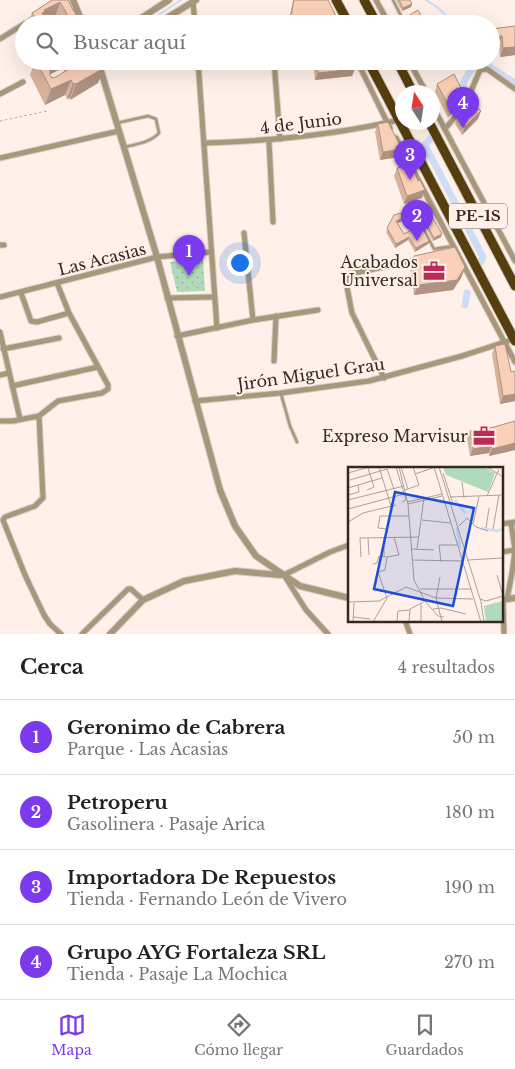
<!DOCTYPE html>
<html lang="es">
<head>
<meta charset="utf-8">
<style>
  :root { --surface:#fff; --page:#f6f6f6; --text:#222; --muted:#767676; --line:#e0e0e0; --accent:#7c3aed }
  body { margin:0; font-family:"Libre Baskerville",serif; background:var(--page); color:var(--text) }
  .compass { position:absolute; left:395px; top:85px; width:45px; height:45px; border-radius:50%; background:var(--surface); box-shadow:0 5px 20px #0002; rotate:348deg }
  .you { position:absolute; left:239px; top:262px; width:18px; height:18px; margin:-12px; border:4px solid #fff; border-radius:50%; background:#1a73e8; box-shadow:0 0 0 8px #1a73e833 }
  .badge { display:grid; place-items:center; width:32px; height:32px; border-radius:50%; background:var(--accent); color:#fff; font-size:16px; font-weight:700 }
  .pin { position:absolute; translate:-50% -41px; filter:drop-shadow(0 1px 2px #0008) }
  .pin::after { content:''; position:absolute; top:26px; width:18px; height:15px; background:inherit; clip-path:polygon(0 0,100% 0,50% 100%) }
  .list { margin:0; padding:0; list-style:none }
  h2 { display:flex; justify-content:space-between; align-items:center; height:65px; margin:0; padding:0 20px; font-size:21px }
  h2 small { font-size:16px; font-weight:400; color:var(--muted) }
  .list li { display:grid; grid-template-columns:32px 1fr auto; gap:15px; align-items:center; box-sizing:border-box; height:75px; padding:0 20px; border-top:1px solid var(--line) }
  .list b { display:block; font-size:19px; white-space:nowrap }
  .list p { margin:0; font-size:16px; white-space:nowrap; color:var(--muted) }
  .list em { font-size:16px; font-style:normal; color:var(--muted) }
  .icon { flex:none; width:28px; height:28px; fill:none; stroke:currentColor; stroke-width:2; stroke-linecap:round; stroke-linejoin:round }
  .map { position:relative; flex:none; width:515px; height:634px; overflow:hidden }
  .search { position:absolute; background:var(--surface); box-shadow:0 5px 20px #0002; left:15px; right:15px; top:15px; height:55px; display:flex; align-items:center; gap:12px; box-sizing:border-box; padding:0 18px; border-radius:28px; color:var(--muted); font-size:19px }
  .sheet { height:365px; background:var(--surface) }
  nav { display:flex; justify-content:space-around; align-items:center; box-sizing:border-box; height:70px; border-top:1px solid var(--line); background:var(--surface); font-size:14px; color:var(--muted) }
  nav a { display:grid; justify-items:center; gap:2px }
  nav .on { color:var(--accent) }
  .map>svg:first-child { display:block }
  .park { fill:url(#park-dots) }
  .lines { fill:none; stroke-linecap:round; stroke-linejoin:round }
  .stream { stroke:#ceddf6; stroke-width:2 }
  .canal { stroke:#ceddf6; stroke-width:7 }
  .service-casing { stroke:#dacdc6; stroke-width:4.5 }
  .minor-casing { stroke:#dacdc6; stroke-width:7 }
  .tertiary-casing { stroke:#dacdc6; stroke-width:8 }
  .trunk-casing { stroke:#dacdc6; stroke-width:11 }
  .path { stroke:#b6a9a2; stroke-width:1; stroke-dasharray:2.5 2.5; stroke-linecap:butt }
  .service { stroke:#a7977b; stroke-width:2.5 }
  .minor { stroke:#a7977b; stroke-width:5 }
  .tertiary { stroke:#a7977b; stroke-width:6 }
  .trunk { stroke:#563e0e; stroke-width:9 }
  .wall { fill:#d7b39e }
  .shaded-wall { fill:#af9281 }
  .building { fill:#fad0b8; stroke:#af9281 }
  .labels { text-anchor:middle; stroke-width:4; stroke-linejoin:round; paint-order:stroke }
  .shield { fill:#fff1ea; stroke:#71645d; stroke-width:1 }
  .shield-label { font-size:15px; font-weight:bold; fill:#342821 }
  .street-label { font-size:16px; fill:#342821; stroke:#fff1ea }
  .poi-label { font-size:16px; fill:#342821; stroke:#fff1ea; text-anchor:end }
  .inset-river { fill:none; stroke:#ceddf6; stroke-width:2.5 }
  .inset-road { fill:none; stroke:#aea19a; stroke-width:1 }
  .view { fill:#1d4ed8; fill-opacity:0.15; stroke:#1d4ed8; stroke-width:2.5 }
  .inset-edge { fill:none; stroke:#342821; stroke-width:2.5 }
</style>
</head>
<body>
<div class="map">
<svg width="515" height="634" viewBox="0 0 515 634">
  <defs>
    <pattern id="park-dots" width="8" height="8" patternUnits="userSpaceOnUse" patternTransform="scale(1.25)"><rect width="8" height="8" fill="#b0dbba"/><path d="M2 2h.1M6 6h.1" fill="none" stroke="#98bca0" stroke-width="1.8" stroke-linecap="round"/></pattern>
  </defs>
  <rect width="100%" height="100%" fill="#fff1ea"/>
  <polygon class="park" points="203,260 205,291 177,292 170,262"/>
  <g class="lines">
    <g class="stream">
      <polyline points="426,0 437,7 456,24"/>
      <polyline points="145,24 181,0"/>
    </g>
    <g class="canal">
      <path d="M 457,97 C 464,84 469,63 485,64 L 515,83"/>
      <polyline points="431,138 425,145 483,257 480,263"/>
      <polyline points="465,305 467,293"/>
    </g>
    <g class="service-casing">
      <g id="service">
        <polyline points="393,0 403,20 402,24"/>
        <path d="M 117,123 L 148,116 L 156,119 L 159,133 C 151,142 137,144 125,147"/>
        <polyline points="432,208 419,221 434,249 453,246"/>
        <polyline points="281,394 290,426 297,442"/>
      </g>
    </g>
    <g class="minor-casing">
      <g id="minor">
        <polyline points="376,0 389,24"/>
        <polyline points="193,2 195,24"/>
        <polyline points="25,24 34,18"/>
        <polyline points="0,39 24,24"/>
        <polyline points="62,61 70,75"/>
        <polyline points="198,61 217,328"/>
        <polyline points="274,61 280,139"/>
        <polyline points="357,61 390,128"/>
        <polyline points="409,61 426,92"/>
        <polyline points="0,94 23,82"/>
        <polyline points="432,105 515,261"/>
        <polyline points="445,129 465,105 480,70 487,69 515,89"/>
        <polyline points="396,138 515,362"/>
        <polyline points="269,141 273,222"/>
        <path d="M 205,143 C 270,141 335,135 399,120"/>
        <polyline points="0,158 119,131"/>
        <polyline points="244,233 253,320"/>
        <polyline points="0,245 4,245"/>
        <polyline points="57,283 69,313 108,385 108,389 102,393 58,401 39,416 43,498 35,506 5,517 3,520 25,575 44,615 50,624 61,634"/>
        <polyline points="21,293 31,321 37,322 69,313"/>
        <polyline points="0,297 157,257 211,252"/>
        <polyline points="167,298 214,297"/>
        <polyline points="0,332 20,419"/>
        <polyline points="177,336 253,320 318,310"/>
        <polyline points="3,349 59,338"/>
        <polyline points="274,361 276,316"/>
        <polyline points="0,375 9,373"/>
        <polyline points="384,378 352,313 345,277 350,274 417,260"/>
        <polyline points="12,386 98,367"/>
        <polyline points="195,401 281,393 369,381 462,356 514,339"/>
        <polyline points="0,421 13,421 39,416"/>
        <polyline points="501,524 515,522"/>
        <polyline points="501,552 515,550"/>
        <polyline points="507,599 512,573 515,550 511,523"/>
        <polyline points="503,600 504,634"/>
        <polyline points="405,620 410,634"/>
        <polyline points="82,634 128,589 131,589 143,600"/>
        <polyline points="328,634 306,610 284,575 330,552 349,545"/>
      </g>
    </g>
    <g class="tertiary-casing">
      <g id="tertiary">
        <polyline points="73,0 83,24"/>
        <polyline points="132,24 169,0"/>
        <polyline points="157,24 196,0"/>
        <polyline points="98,61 157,257 220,490 235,526 256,556 300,586 349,598"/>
        <polyline points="501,600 515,598"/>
        <polyline points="110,634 143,600 184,581 235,571 280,575"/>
      </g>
    </g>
    <g class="trunk-casing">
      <g id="trunk">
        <polyline points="336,0 349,24"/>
        <polyline points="364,0 377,24"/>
        <polyline points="368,61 515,341"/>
        <polyline points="397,61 413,92"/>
        <polyline points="429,122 515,286"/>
      </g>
    </g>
    <polyline class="path" points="0,121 47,111"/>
    <use href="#service" class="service"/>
    <use href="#minor" class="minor"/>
    <use href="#tertiary" class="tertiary"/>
    <use href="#trunk" class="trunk"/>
  </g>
  <g class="wall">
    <polygon points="52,0 68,0 80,24 58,23 55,17 47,21 49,24 28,24 32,13"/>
    <polygon points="293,0 328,0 337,18 335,24 288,24"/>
    <polygon points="396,0 410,0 411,7 402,11"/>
    <polygon points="515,26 515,55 500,57 499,44 491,45 491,29"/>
    <polygon points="35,61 64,61 61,69 50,74 50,75 52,78 56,77 81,66 78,61 100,61 98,83 70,100 70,98 67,99 65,95 45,105 30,75"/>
    <polygon points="326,61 354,61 352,76 315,80 314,71 317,64"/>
    <polygon points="437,84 463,92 460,100 448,118 435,92"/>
    <polygon points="458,116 478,119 462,135 455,124"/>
    <polygon points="378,124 402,149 399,157 380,160 375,132"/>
    <polygon points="397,168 418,181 425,190 422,198 404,204 394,176"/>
    <polygon points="394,215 401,222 398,223 404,234 429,241 428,244 415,252 408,240 395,248 386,232"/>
    <polygon points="424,219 441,237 433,241 423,222"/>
    <polygon points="414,256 465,267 461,278 453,290 414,295 410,267"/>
    <polygon points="495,346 511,372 515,371 515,401 500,404 492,354"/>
    <polygon points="515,421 515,450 489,456 489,453 470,456 467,438 470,431 494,427"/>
  </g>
  <g class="shaded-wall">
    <polygon points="60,2 55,17 42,24 42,13 44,10"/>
    <polygon points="412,4 411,7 402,11 403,8"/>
    <polygon points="337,18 335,24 289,24 290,21"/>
    <polygon points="423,19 421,24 414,24"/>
    <polygon points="502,36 499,44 491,45 491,37"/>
    <polygon points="515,47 515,55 500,57 503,48"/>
    <polygon points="50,61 64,61 61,69 44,77 46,63"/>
    <polygon points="104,68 98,83 70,100 76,84"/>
    <polygon points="355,69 352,76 315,80 318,73"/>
    <polygon points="71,80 65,95 45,105 51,89"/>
    <polygon points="75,83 70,98 67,99 73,84"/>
    <polygon points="463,92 460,100 448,118 451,110"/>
    <polygon points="481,111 478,119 462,135 465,127"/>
    <polygon points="402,149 399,157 380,160 383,152"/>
    <polygon points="425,190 422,198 404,204 407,196"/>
    <polygon points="403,218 401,222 395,224 396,221"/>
    <polygon points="442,234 441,237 433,241 434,238"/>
    <polygon points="409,237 408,240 395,248 396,244"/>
    <polygon points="429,241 428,244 415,252 416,248"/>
    <polygon points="465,267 461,278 453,290 414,295 418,285"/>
    <polygon points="515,394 515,401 500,404 503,396"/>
    <polygon points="515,443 515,450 489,456 492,449"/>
    <polygon points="491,446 489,453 470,456 473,449"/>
  </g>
  <g class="building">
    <polygon points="52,0 68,0 73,10 81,22 76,24 57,24 66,18 65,15 67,14 60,2 44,10 45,12 42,13 49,24 35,24 38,22 32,13"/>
    <polygon points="294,0 328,0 337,18 290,21"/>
    <polygon points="399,0 410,0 412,4 403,8"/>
    <polygon points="418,10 423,19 414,24 407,24 406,22 409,21 408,16"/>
    <polygon points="515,26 515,47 503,48 502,36 491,37 491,29"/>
    <polygon points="36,61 50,61 46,63 50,71 50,75 52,78 56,77 72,67 74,70 87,63 88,61 100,61 104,68 76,84 75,83 73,84 71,80 51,89"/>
    <polygon points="329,61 354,61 355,69 318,73 317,64"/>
    <polygon points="454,74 463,92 451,110 437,84"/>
    <polygon points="470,101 481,111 465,127 458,116"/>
    <polygon points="388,122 402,149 383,152 378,124"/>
    <polygon points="411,164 418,181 420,180 425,190 407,196 397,168"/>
    <polygon points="401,213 402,215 403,218 396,221 404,234 421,225 429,241 416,248 409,237 396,244 387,228 394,215"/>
    <polygon points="429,213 430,213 442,234 434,238 424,219"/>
    <polygon points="455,247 465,267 457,280 418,285 414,256"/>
    <polygon points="505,344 511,372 515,371 515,394 503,396 495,346"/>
    <polygon points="515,421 515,443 492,449 491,446 473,449 470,431 494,427"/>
  </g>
  <defs>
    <g id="office-bare" transform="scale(1.725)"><path d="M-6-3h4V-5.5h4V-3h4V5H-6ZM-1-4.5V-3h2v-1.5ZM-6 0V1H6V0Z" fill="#ba2b58" stroke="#fff1ea" stroke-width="2.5" paint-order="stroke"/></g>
  </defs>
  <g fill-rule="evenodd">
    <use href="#office-bare" x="434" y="271"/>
    <use href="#office-bare" x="484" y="436"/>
  </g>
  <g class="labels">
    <rect class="shield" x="449" y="203.5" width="58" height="25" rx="4"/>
    <g class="shield-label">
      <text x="478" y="221">PE-1S</text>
    </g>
    <g class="street-label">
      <text transform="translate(301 123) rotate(-7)" y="6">4 de Junio</text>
      <text transform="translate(102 259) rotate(-14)" y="6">Las Acasias</text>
      <text transform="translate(311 374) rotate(-8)" y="6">Jirón Miguel Grau</text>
    </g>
    <g class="poi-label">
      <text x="418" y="268">Acabados<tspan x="418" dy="18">Universal</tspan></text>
      <text x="468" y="442">Expreso Marvisur</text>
    </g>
  </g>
  <g transform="translate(348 467)">
    <rect width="155" height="155" fill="#fff1ea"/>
    <path d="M 95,0 L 136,0 L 147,6 L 140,25 L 98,8 Z" fill="#b0dbba"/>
    <path d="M 155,134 L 155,155 L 138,155 L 136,139 Z" fill="#b0dbba"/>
    <path class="inset-river" d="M 107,33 L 117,46M 109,60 L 112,81M 133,61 L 149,64 L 155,62"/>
    <path class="inset-road" d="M 31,0 L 43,39M 48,0 L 58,33 L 54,35M 51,0 L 60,37 L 66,113 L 77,134 L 90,149 L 96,150M 53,0 L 60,22M 86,0 L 133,155M 91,0 L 133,135 L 136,155M 139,0 L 155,10M 0,6 L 21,0M 95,6 L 105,37M 67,7 L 85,1M 2,13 L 39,2 L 46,22M 114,15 L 116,31M 0,21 L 34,11M 19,23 L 26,20 L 20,1M 57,23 L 71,18 L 65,0M 0,28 L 11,25 L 10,18M 139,29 L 151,2M 102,30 L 155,28M 0,33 L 56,19M 59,35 L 94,27M 60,37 L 94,29M 0,42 L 56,27M 74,53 L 102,56M 0,55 L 15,46 L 48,38M 125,57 L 131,30M 111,59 L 119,51 L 128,60 L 140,64M 138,61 L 141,41M 39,62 L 30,61 L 32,49 L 61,49M 145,62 L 151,28M 36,70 L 36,90M 20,71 L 21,88M 63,82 L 86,83M 69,82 L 76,31M 13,90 L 12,71 L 71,70M 64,93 L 114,94M 119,93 L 155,91M 93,95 L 91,78 L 109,78M 25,97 L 29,96 L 31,89 L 38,90M 149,108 L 155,129M 92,110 L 88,131 L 94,155M 72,122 L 123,122M 132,132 L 138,134 L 155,129M 0,135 L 31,134 L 58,120 L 88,131 L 125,132M 73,137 L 73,155M 85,142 L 93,141 L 118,147M 5,150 L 22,152M 5,155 L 6,136M 25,155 L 39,131 L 30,105 L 37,103 L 39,90 L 51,88 L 46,70M 49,155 L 50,144 L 62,143M 61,155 L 62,142 L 77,134"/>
    <path class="view" d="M 47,25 L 126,41 L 105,139 L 26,122 Z"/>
    <rect width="155" height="155" class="inset-edge"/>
  </g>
</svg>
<svg class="compass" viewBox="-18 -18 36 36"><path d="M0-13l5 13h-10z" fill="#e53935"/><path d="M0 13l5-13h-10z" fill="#767676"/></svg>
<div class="you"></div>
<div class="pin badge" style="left:189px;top:276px">1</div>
<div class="pin badge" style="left:417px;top:241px">2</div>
<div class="pin badge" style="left:410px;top:180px">3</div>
<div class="pin badge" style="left:463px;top:128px">4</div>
<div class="search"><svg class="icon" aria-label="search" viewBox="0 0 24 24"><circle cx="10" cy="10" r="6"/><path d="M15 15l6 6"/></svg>Buscar aquí</div>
</div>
<section class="sheet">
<h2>Cerca<small>4 resultados</small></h2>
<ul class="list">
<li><span class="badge">1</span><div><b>Geronimo de Cabrera</b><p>Parque · Las Acasias</p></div><em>50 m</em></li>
<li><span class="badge">2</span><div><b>Petroperu</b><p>Gasolinera · Pasaje Arica</p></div><em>180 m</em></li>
<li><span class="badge">3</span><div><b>Importadora De Repuestos</b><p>Tienda · Fernando León de Vivero</p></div><em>190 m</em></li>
<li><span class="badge">4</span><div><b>Grupo AYG Fortaleza SRL</b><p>Tienda · Pasaje La Mochica</p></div><em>270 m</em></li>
</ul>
</section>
<nav>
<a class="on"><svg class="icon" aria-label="map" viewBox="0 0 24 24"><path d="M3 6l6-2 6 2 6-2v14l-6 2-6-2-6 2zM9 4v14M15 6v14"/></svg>Mapa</a>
<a><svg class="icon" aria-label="directions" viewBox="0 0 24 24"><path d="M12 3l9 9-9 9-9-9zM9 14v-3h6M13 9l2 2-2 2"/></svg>Cómo llegar</a>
<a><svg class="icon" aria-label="saved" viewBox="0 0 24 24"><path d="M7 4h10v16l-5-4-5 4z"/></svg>Guardados</a>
</nav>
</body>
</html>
